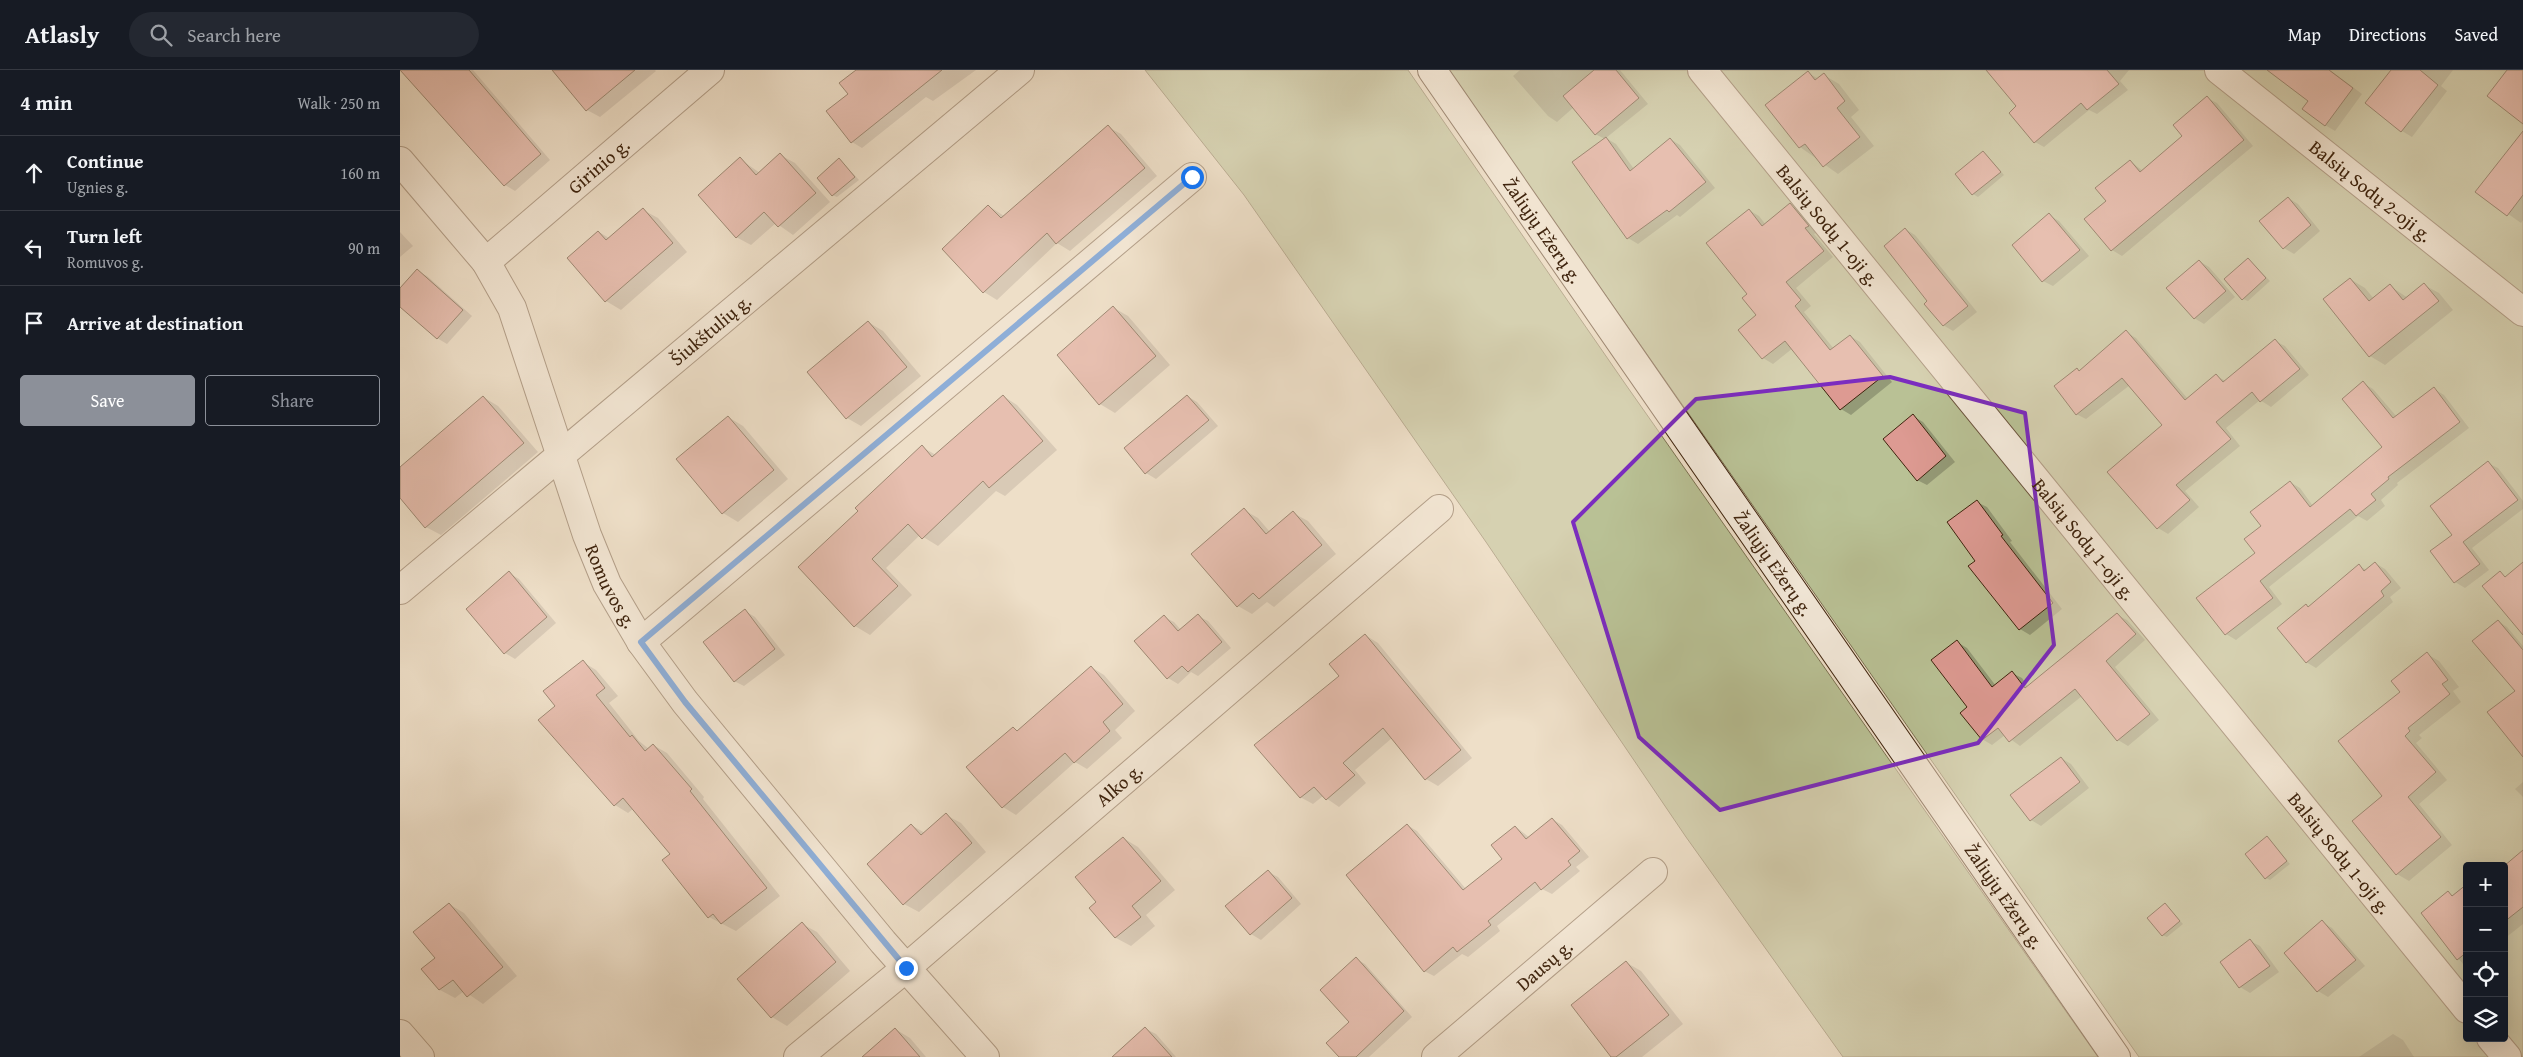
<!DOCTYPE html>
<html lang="en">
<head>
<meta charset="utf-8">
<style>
  :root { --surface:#171b24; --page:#242831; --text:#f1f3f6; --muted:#9ea1a6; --line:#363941; --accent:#8c9099 }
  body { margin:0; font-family:"Gentium Book Plus",serif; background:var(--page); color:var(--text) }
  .controls { position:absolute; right:15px; bottom:15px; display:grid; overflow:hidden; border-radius:5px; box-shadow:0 5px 20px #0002 }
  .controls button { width:45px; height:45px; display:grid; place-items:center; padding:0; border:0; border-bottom:1px solid var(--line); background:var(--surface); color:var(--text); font:25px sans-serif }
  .stop { position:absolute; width:15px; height:15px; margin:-11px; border:4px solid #1a73e8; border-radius:50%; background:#fff }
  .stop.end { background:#1a73e8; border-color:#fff; box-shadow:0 1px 5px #0008 }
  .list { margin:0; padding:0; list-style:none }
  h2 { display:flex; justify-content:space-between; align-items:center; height:65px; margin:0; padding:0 20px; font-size:21px }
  h2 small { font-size:16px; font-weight:400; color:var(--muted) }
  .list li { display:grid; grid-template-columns:32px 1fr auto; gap:15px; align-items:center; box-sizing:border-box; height:75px; padding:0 20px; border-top:1px solid var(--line) }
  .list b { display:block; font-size:19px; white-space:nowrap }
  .list p { margin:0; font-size:16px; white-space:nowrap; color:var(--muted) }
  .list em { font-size:16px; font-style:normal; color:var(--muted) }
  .actions { display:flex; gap:10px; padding:15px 20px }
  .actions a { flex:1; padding:11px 0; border:1px solid var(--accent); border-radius:5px; text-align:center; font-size:18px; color:var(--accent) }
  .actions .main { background:var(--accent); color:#fff }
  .icon { flex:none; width:28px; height:28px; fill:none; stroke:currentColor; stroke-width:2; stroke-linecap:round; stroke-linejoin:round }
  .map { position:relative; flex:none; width:2123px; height:987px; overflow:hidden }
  header { display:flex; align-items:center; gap:30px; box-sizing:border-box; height:70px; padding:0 25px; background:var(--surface); border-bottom:1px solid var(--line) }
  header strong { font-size:24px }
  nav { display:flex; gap:28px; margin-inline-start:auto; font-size:18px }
  .search { width:350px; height:45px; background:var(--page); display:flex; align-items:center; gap:12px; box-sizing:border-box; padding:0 18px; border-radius:28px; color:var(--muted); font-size:19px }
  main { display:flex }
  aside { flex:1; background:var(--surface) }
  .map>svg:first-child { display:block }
  .green { fill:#b9c195; stroke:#7c7252; fill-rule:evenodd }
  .shadow { fill:#0003 }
  .building { fill:#dd9a92; stroke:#3f240e }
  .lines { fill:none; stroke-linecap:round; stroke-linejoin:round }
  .street-casing { stroke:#6b533c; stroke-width:30 }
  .secondary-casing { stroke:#3f240e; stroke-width:30 }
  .street { stroke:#f4eadb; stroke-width:28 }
  .secondary { stroke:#f4eadb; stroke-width:28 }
  .route { stroke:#1a73e8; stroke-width:6 }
  .marked { fill:none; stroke:#7b2cbf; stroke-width:4; stroke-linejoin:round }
  .labels { text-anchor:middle; stroke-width:4; stroke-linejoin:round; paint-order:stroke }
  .street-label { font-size:19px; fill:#3f240e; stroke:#f4eadb }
</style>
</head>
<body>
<header>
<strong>Atlasly</strong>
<div class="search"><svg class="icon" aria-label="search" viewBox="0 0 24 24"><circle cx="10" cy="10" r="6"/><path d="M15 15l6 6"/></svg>Search here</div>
<nav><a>Map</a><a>Directions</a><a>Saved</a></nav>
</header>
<main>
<aside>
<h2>4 min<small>Walk · 250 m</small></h2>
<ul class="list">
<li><svg class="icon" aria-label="ahead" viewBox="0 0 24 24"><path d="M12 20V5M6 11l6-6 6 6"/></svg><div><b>Continue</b><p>Ugnies g.</p></div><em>160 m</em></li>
<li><svg class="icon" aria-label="left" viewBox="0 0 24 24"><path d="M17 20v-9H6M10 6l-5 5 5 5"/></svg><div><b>Turn left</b><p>Romuvos g.</p></div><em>90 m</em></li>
<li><svg class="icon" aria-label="arrive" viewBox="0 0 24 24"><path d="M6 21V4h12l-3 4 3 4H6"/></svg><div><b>Arrive at destination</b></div></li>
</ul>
<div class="actions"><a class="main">Save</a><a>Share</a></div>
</aside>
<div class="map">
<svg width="2123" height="987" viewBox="0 0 2123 987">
  <rect width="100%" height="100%" fill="#eedfc8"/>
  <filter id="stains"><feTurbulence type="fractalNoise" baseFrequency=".004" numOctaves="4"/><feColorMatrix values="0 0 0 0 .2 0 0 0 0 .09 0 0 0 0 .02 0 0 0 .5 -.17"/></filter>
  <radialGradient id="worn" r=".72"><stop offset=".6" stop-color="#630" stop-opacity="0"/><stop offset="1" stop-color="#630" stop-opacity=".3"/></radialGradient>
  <g class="green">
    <polygon points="745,0 1008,0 1226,315 1698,987 1443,987 1286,767 1086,472 844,125"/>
    <path d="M 1048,0 L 2123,0 L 2123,987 L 1739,987 ZM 2067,796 L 2104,796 L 2104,968 L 2067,968 Z"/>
  </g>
  <g class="shadow">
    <polygon points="9,0 73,0 150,90 115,121 105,115 7,6"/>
    <polygon points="154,0 255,0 256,1 200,47 187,40"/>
    <polygon points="459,0 576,0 533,31 526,27 462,78 452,72 450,25"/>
    <polygon points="1120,0 1220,0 1248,34 1206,68 1216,74 1234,99 1270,69 1280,75 1315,118 1280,147 1277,145 1238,174 1228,168 1205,69 1195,64 1174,37 1157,52 1148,46 1113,6"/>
    <polygon points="1588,0 1729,0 1720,11 1728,20 1697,44 1689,40 1644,77 1635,72 1618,37"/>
    <polygon points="1869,0 1930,0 1962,24 1935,61 1925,55 1910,31"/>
    <polygon points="1992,0 2053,0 2041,16 2047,21 2012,67 2002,61"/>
    <polygon points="1408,3 1419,9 1424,5 1439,14 1459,40 1451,47 1474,76 1438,104 1400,77"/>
    <polygon points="1807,28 1817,33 1853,76 1722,186 1712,180 1708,131 1730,91 1743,101 1784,67"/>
    <polygon points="708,57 721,64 757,106 670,181 657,173 597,230 584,222 543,179 589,136 604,146"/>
    <polygon points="2123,63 2123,150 2121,153 2077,122"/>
    <polygon points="1584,82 1604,105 1578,127 1573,124"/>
    <polygon points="380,85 395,93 430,132 393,165 376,153 351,175 336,167 340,89 360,103"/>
    <polygon points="440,90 459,110 437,127 432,125"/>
    <polygon points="1888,128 1898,134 1920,161 1894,184 1884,178"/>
    <polygon points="1390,135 1400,140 1418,162 1414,164 1433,187 1396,218 1411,236 1404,242 1434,279 1450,266 1460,272 1492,312 1451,345 1441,339 1393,278 1373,294 1363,288 1340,260 1358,246 1349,224 1349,140 1359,146 1366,155"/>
    <polygon points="243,140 258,148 287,182 221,240 206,231 199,162 209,168"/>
    <polygon points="1649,145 1659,151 1689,186 1653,216 1643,211"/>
    <polygon points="1505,159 1515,165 1577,242 1553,261 1543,255 1529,231"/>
    <polygon points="0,162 13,176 0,187"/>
    <polygon points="1848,189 1870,211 1848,231 1843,229"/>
    <polygon points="1799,191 1809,197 1835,227 1804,254 1794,248"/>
    <polygon points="17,201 27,206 72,246 47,274 37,268 0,236 0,220"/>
    <polygon points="1950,209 1965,218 1974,229 1990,216 2008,228 2024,215 2039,223 2053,240 1985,295 1970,286"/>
    <polygon points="714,238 728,246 770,295 715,343 700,334 658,285"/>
    <polygon points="468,252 483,261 521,306 461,356 447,348"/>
    <polygon points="1726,262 1736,268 1788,329 1816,306 1826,311 1875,271 1885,276 1909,305 1871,337 1860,330 1826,358 1840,376 1785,421 1799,437 1768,464 1758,458 1763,355 1730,315 1686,349 1676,344 1677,300 1680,302"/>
    <polygon points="1963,313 1973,319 1997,347 2034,319 2044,325 2069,358 1997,413 1998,415 1981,430 1985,436 1967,451 1958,446 1869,517 1882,534 1836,570 1826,564 1857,483 1863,456 1890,412 1900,418 1913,436 1984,377"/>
    <polygon points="603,326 617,335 657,380 605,426 596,421 538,476 520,465 486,498 512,525 470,565 455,556 400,497 460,441 522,377 536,385"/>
    <polygon points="787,326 797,332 818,356 756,409 746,403"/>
    <polygon points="83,327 98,336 138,382 41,465 26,457 0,426 0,399"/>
    <polygon points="1513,346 1523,352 1555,392 1527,415 1517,410"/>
    <polygon points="328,347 343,356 388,409 338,452 323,443 278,389"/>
    <polygon points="2088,393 2098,398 2123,431 2123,439 2072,478 2089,500 2065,518 2055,512 2032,482 2054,465"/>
    <polygon points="1577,432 1587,437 1612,471 1610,472 1662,539 1630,565 1620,559 1576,491"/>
    <polygon points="844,440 858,448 870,462 893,443 908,451 936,484 874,537 867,532 852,544 838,536"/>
    <polygon points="1975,493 1985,499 2001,518 1990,527 1993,532 1916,598 1906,592 1907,536 1910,538 1959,496 1967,500"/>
    <polygon points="109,503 119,509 156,553 115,589 105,583 67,539"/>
    <polygon points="345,541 355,547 385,585 344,616 334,611"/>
    <polygon points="1717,545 1727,550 1745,570 1715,597 1759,650 1728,676 1718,670 1682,626 1620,676 1605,665 1592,675 1582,669 1569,637 1557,572 1567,578 1596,616 1612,603 1622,608 1628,617"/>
    <polygon points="798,546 808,551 831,578 798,606 791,602 778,614 768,608 764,547 774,552 781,560"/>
    <polygon points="2098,551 2107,557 2123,576 2123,684 2116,621"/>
    <polygon points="965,565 978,573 1072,688 1038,716 1026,709 992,668 955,700 966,713 939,737 923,726 913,734 900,727 941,606"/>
    <polygon points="2027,584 2039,591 2059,617 2053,621 2061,632 2019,665 2022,668 2016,673 2047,710 2019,734 2052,775 2009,811 1997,804 1984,727 2001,622"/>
    <polygon points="183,592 196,600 218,626 209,633 239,671 249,679 253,675 267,683 304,727 303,729 380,826 336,861 309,847 271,784 233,739 228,743 215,735 157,636"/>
    <polygon points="691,597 704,605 735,641 715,660 722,668 687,699 675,692 616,745 603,737 568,697 613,658 618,661"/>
    <polygon points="1661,688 1671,694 1689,718 1641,756 1631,750"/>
    <polygon points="2123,712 2123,727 2115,719"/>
    <polygon points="546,745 561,753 586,782 519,842 504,834 511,755 525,763"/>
    <polygon points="1152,749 1162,755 1189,787 1176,797 1180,801 1152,824 1142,819 1097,856 1100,861 1068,887 1062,884 1034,906 1024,901 1007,755 1017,761 1066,819 1104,789 1116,757 1130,768"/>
    <polygon points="723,768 738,777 775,820 746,845 755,856 731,876 716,868 691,838 698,832"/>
    <polygon points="1867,768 1890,794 1870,810 1866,808"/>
    <polygon points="2123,781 2123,854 2104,869 2104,798"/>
    <polygon points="868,802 878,807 901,834 861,870 851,864"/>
    <polygon points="2067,816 2067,899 2022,843 2048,823 2054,826"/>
    <polygon points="49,834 64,843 117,906 83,934 64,921 55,928 40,920 23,899 37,888"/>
    <polygon points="1765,835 1783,854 1767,867 1762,865"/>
    <polygon points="1922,852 1932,858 1965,896 1928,927 1918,921 1886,883"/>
    <polygon points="402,854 417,862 450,901 387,956 372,947 339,909"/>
    <polygon points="1850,871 1860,876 1879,902 1850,923 1840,917"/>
    <polygon points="956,889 965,894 1012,947 969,987 941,987 951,952"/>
    <polygon points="1227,893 1241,901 1283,954 1242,987 1213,987"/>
    <polygon points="495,959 510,968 526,987 463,987"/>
    <polygon points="746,959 756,964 776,987 714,987"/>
    <polygon points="1993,964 2003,970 2014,987 1959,987"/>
  </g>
  <g class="building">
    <polygon points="0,0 69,0 141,84 104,116"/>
    <polygon points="152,0 235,0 186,41"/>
    <polygon points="456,0 542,0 451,73 426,41 448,24 439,13"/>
    <polygon points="1194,0 1216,0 1239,28 1195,65 1163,26"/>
    <polygon points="1586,0 1707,0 1719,14 1687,40 1681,33 1634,73 1609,43 1616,36"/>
    <polygon points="1867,0 1929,0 1953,18 1925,56 1902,39 1908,31"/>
    <polygon points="1991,0 2020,0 2038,15 2001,62 1965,33"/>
    <polygon points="2107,0 2123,0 2123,54 2087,26"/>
    <polygon points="1408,1 1415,10 1424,3 1445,31 1437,38 1460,67 1423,97 1405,74 1399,78 1365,35"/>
    <polygon points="1807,26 1844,70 1711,181 1684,149 1706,131 1695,118 1730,90 1740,102 1782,66 1773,55"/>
    <polygon points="708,55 745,98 656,174 647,163 583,223 542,179 588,135 601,148"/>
    <polygon points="2123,61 2123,125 2107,146 2075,122"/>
    <polygon points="1206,67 1230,101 1270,68 1306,112 1269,142 1267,140 1227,169 1172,92"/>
    <polygon points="1583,81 1601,102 1572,125 1555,104"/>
    <polygon points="380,83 416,123 378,157 364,142 336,168 298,125 340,87 356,105"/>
    <polygon points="439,88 455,107 432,126 417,108"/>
    <polygon points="1888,127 1911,155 1883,179 1859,151"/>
    <polygon points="1390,133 1409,156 1405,158 1424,181 1386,212 1401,230 1395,236 1430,280 1450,265 1483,306 1440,340 1385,271 1362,289 1338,260 1356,245 1342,228 1347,224 1306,173 1349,139 1362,156"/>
    <polygon points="243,138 273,173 205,232 167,188 198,161 206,170"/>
    <polygon points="1649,143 1680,180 1642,212 1612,175"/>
    <polygon points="1505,158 1568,236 1543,256 1524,234 1527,231 1484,176"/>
    <polygon points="1848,188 1866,208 1842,230 1824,209"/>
    <polygon points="1799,190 1826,221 1794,249 1766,218"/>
    <polygon points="17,199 63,240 37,269 0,237 0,218"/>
    <polygon points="1950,208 1969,231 1990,214 2003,230 2024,213 2039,231 1969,287 1923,229"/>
    <polygon points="713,236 756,286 699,335 657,285"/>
    <polygon points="468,251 507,297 446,349 407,302"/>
    <polygon points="1726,260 1785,330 1816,304 1823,312 1875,269 1900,299 1860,332 1852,322 1816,352 1831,369 1776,415 1790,430 1757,459 1707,402 1762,355 1722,308 1676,345 1654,316 1677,298 1679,301"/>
    <polygon points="1963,311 1993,348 2034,317 2060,352 1988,407 1989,409 1971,424 1976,430 1956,446 1950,439 1860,511 1873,528 1825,565 1796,528 1855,483 1844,469 1861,456 1850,442 1890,411 1910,437 1982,377 1942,329"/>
    <polygon points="603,325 643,371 589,418 583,411 522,469 508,454 472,489 498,516 454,557 398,497 458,441 455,438 522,375 532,387"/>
    <polygon points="787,325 809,350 745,404 724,378"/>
    <polygon points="83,326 124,373 25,458 0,428 0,397"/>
    <polygon points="1513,344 1546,386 1517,411 1483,369"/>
    <polygon points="328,346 374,400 322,444 276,389"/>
    <polygon points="2088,391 2118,430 2063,472 2080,494 2054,513 2030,481 2052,465 2030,436"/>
    <polygon points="1577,430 1603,465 1601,466 1653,533 1619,560 1568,496 1575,491 1547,452"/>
    <polygon points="844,438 866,464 893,441 922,475 859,529 853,523 837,537 791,484"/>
    <polygon points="1975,492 1991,512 1981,521 1984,526 1906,593 1877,558 1906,534 1908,537 1959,494 1964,501"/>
    <polygon points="2123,492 2123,565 2082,516 2100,501 2105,507"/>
    <polygon points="109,501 147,547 104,584 66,539"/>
    <polygon points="345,539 375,579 334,612 303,572"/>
    <polygon points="1717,543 1736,564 1706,591 1750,644 1717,671 1675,619 1609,672 1598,658 1582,670 1560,643 1567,637 1531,590 1557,570 1592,617 1612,601 1625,618"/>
    <polygon points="798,544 822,572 788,602 782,596 767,609 734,571 764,545 778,561"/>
    <polygon points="2098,550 2123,580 2123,687 2087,642 2115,621 2072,571"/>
    <polygon points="965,564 1061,680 1025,710 983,658 943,693 955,705 926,730 914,717 900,728 854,675 939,606 929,594"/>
    <polygon points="2027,582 2048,610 2042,614 2050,624 2008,658 2010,661 2005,666 2036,702 2008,727 2041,767 1996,805 1952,751 1982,726 1938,671 2000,622 1991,611"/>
    <polygon points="183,590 205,618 196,625 230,667 232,665 245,681 253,674 292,719 290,721 367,818 321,854 313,844 308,848 262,790 270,784 223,728 214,736 138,650 155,636 143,621"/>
    <polygon points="691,596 723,634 703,652 710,661 674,693 665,683 602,738 566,697 613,657 617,661"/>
    <polygon points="1661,687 1680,712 1630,751 1610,725"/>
    <polygon points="546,743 572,773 503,835 467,794 511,754 521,765"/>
    <polygon points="1152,748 1180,781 1168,791 1171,795 1141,820 1135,812 1088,851 1091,855 1057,882 1053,877 1024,902 946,805 1007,754 1063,820 1102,789 1091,775 1115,756 1126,769"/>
    <polygon points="1867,766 1887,791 1865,809 1845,784"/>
    <polygon points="723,767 761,811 732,836 741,847 715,868 689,838 696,832 675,807"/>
    <polygon points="2123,780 2123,837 2104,852 2104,796"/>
    <polygon points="868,800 892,828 850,865 825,836"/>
    <polygon points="2067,814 2067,882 2057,890 2021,843 2048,821 2052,826"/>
    <polygon points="49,833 103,897 67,927 53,910 39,920 21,899 35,888 13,862"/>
    <polygon points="1765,833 1780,851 1762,866 1747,848"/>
    <polygon points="1922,850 1956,890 1917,922 1884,883"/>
    <polygon points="402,852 436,892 371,948 337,909"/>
    <polygon points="1850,869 1870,896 1839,918 1820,892"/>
    <polygon points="956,887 1004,941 956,987 939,987 926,973 949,952 920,920"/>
    <polygon points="1226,891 1269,945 1216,987 1211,987 1171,935"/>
    <polygon points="745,957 772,987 712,987"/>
    <polygon points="495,958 520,987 462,987"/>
  </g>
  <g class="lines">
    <g class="street-casing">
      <g id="street">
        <path id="s1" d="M 1302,0 L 2067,939"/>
        <path id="s2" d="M 1819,0 L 2123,242"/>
        <path id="s3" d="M 0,91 L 86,192 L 112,238 L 187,465 L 207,514 L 241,572 L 285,632 L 483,872 L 585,987"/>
        <path id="s4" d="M 86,192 L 310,0"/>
        <path id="s5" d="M 0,520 L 620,0"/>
        <polyline points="241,572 792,107"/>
        <polyline points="0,964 20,987"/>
        <polyline points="2091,968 2107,987"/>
        <path id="s6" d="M 398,987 L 506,898 L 1039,439"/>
        <path id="s7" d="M 1036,987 L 1253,802"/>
      </g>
    </g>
    <g class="secondary-casing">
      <g id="secondary">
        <path id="s8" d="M 1032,0 L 1716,987"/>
      </g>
    </g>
    <use href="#street" class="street"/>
    <use href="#secondary" class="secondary"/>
  </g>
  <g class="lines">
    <polyline class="route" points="506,898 285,632 241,572 792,107"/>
  </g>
  <path d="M0 0H2123V987H0ZM 1490,307 L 1625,343 L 1654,575 L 1578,673 L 1320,740 L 1239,667 L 1173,452 L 1296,329 Z" fill="#eedfc8" fill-opacity=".55" fill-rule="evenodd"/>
  <path class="marked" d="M 1490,307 L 1625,343 L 1654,575 L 1578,673 L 1320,740 L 1239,667 L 1173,452 L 1296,329 Z"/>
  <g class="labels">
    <g class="street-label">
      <text dy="7" stroke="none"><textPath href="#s4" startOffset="148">Girinio g.</textPath></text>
      <text dy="7" stroke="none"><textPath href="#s2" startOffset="194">Balsių Sodų 2-oji g.</textPath></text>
      <text dy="7" stroke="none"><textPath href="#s1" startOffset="200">Balsių Sodų 1-oji g.</textPath></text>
      <text dy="7" stroke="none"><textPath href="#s8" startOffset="195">Žaliųjų Ežerų g.</textPath></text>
      <text dy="7" stroke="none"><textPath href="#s5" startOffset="405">Šiukštulių g.</textPath></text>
      <text dy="7" stroke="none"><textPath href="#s1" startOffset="605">Balsių Sodų 1-oji g.</textPath></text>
      <text dy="7" stroke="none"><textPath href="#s8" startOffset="600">Žaliųjų Ežerų g.</textPath></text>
      <text dy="7" stroke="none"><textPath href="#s3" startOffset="481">Romuvos g.</textPath></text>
      <text dy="7" stroke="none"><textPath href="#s6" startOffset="421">Alko g.</textPath></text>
      <text dy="7" stroke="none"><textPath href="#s1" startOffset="1010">Balsių Sodų 1-oji g.</textPath></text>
      <text dy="7" stroke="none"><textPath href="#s8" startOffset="1005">Žaliųjų Ežerų g.</textPath></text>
      <text dy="7" stroke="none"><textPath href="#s7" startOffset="142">Dausų g.</textPath></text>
    </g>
  </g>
  <rect width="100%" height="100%" filter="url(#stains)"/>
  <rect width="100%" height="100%" fill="url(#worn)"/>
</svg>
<div class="controls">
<button>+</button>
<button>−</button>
<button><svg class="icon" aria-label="locate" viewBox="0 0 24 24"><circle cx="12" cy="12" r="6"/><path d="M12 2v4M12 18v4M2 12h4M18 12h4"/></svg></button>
<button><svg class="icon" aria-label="layers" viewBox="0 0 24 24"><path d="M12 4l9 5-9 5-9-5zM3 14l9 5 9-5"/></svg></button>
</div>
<div class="stop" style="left:792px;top:107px"></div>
<div class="stop end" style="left:506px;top:898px"></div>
</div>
</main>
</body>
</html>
